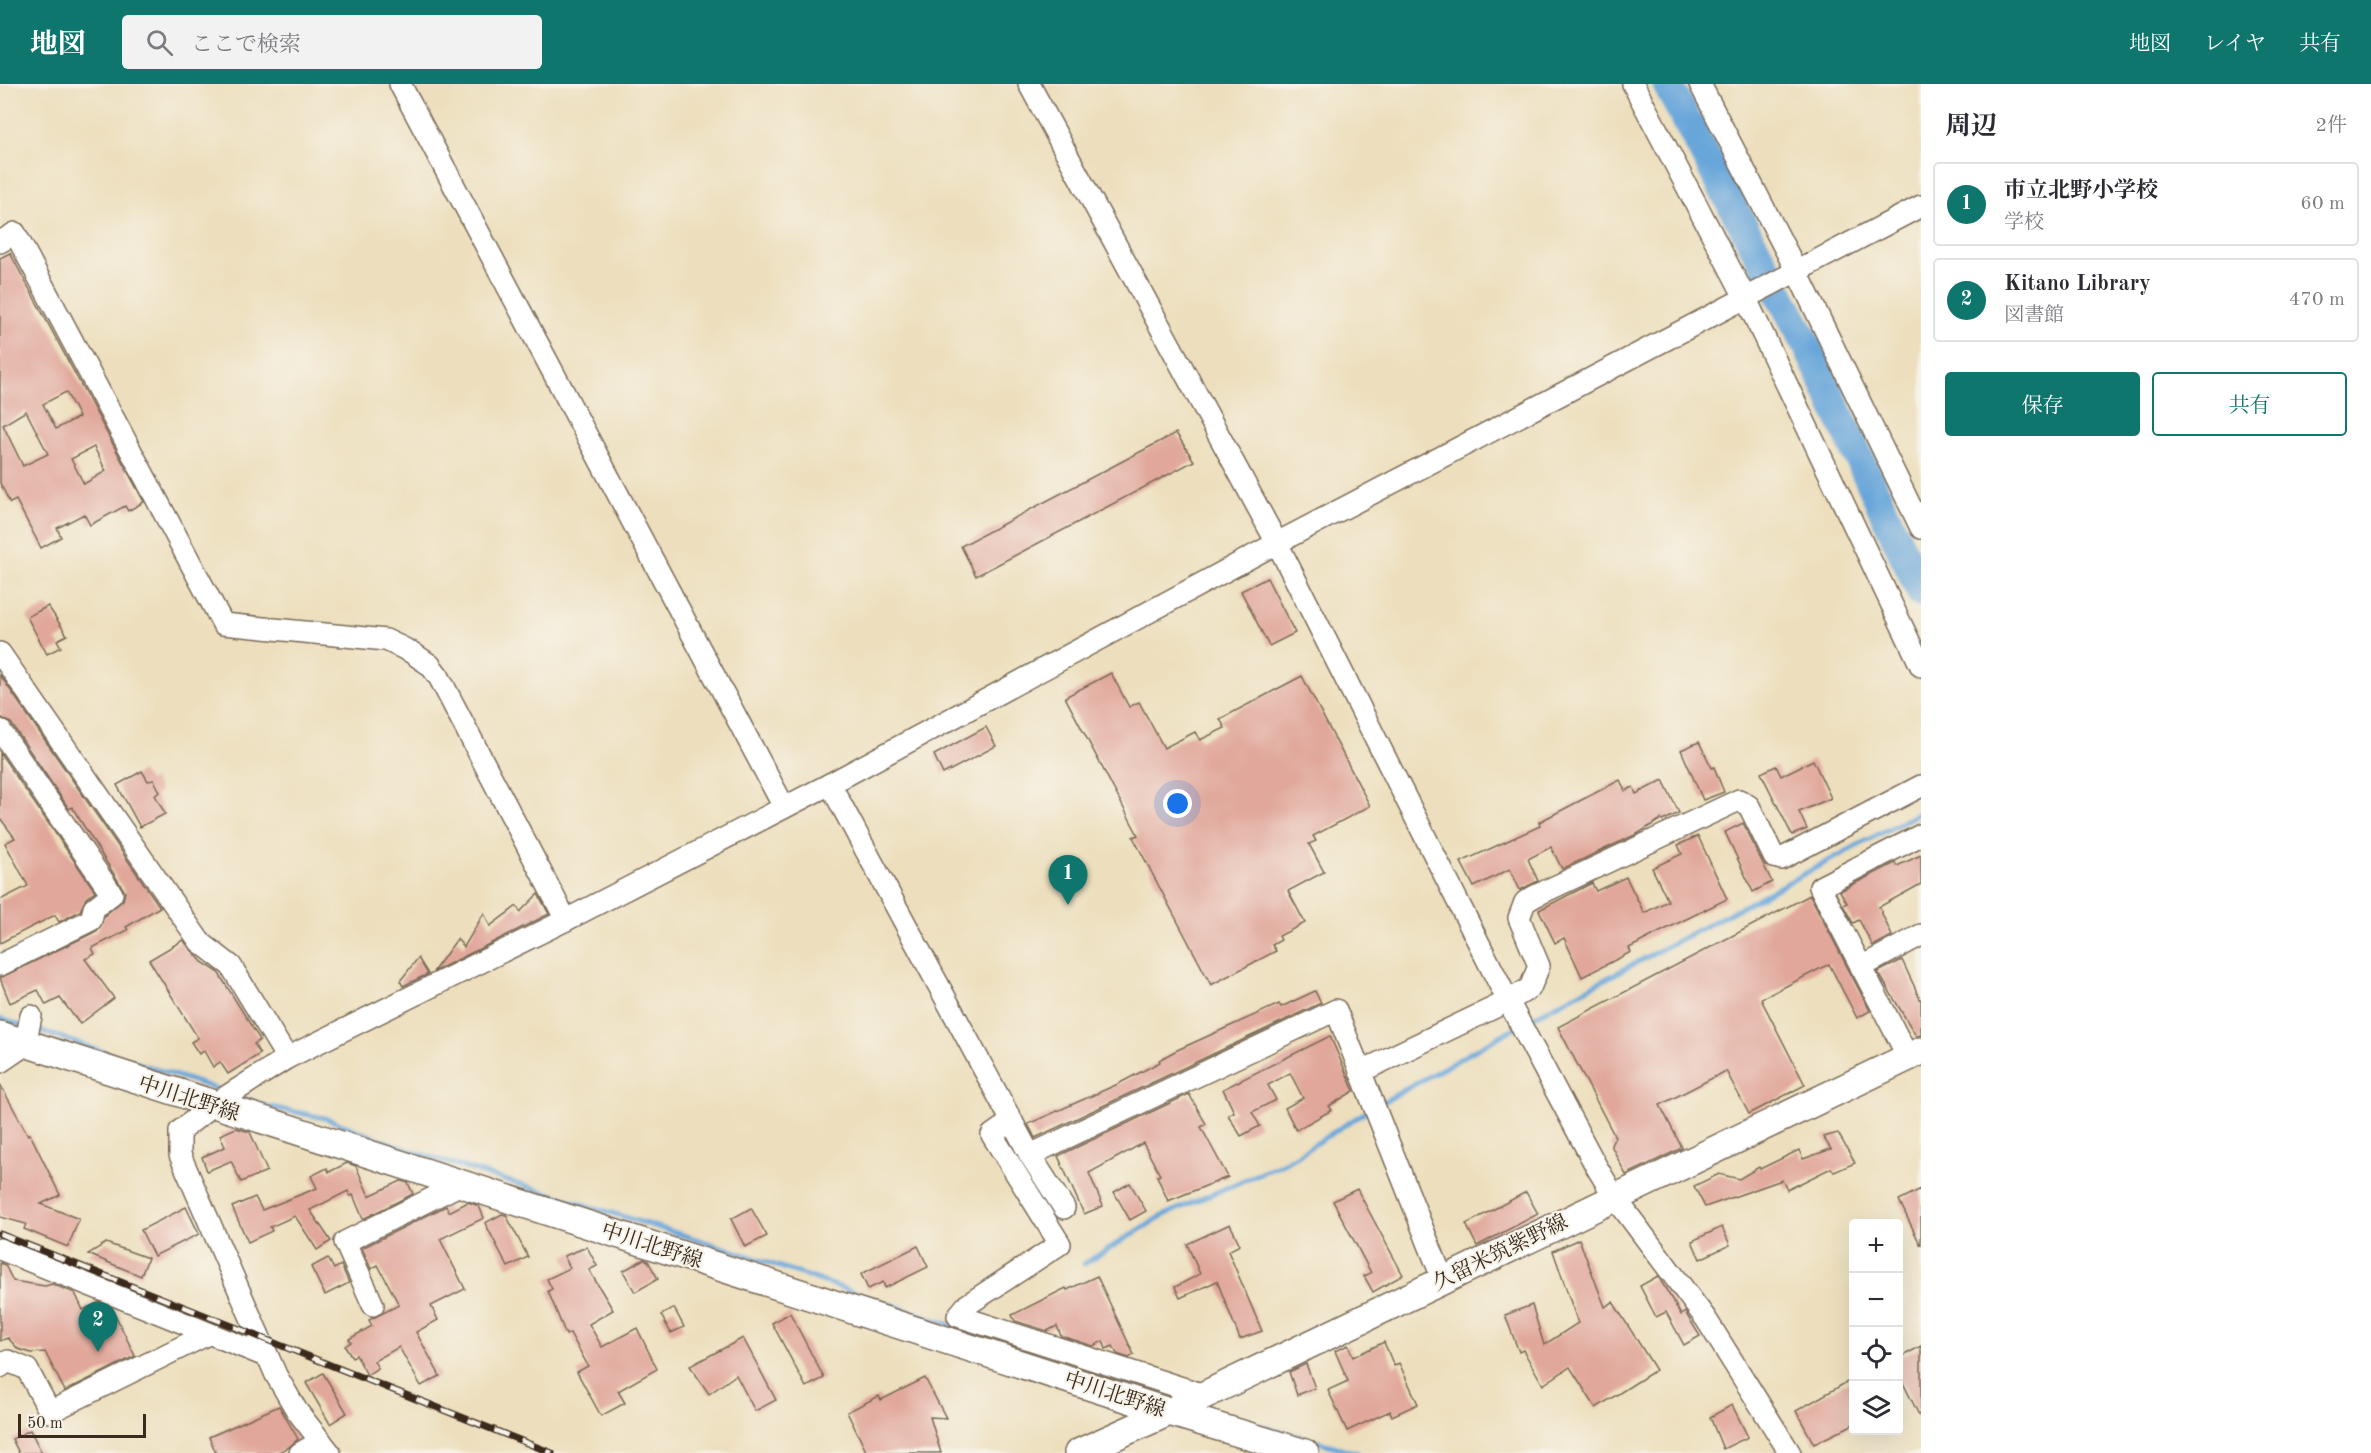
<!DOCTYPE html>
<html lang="ja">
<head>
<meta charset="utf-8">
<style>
  :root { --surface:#fff; --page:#f2f2f3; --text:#2b2b33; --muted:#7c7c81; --line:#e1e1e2; --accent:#0f766e }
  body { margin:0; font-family:"Old Standard TT","Noto Serif JP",serif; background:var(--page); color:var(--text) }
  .controls { position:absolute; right:18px; bottom:18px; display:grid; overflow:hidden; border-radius:6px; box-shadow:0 6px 24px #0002 }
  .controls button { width:54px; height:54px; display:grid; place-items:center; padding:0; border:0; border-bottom:2px solid var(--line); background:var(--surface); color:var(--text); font:30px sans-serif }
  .scale { position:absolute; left:18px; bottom:15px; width:128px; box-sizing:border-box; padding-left:6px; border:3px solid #3b2a1e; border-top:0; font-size:16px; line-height:21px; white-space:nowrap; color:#3b2a1e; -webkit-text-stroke:4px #f7f3e8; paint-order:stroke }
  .you { position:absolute; left:1178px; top:720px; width:21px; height:21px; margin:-15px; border:4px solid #fff; border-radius:50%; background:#1a73e8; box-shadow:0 0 0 9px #1a73e833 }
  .badge { display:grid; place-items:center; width:39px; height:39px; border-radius:50%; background:var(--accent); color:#fff; font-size:20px; font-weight:700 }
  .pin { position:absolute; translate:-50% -50px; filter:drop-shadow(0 2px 3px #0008) }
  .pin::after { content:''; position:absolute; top:32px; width:21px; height:18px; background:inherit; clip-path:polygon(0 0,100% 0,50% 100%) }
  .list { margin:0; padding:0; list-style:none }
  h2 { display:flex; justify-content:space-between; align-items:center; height:78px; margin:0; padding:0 24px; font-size:26px }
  h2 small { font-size:20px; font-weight:400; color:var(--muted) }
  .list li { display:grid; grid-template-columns:39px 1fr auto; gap:18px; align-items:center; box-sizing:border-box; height:84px; margin:0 12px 12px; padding:0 12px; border:2px solid var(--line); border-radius:6px }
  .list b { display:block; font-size:22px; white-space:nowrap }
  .list p { margin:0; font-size:20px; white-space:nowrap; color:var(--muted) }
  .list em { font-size:20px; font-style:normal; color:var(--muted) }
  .actions { display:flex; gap:12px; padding:18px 24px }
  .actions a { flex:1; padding:14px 0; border:2px solid var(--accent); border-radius:6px; text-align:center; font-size:21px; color:var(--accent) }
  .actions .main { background:var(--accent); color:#fff }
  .icon { flex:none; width:33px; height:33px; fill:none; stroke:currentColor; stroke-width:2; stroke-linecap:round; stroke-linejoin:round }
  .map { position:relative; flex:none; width:1921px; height:1369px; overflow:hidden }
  header { display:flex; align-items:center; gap:36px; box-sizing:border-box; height:84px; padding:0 30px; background:var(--accent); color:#fff }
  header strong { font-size:28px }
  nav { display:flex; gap:33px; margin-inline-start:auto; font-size:21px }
  .search { width:420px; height:54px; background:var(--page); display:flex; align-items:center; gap:15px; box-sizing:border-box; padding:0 21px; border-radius:6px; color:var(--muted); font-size:22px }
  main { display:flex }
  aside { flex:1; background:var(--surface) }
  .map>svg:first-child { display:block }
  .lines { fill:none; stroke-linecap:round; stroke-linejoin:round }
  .stream { stroke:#67a6da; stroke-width:5 }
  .river { stroke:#67a6da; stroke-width:30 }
  .building { fill:#e1a79b; fill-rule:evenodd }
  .minor-casing { stroke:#796956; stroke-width:24 }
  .major-casing { stroke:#796956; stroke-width:30 }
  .minor { stroke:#fff; stroke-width:21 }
  .major { stroke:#fff; stroke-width:27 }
  .rail-casing { stroke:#3b2a1e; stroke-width:7 }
  .rail { stroke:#f7f3e8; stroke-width:4.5; stroke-dasharray:14; stroke-linecap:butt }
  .labels { text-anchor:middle; stroke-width:4.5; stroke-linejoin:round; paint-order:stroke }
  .street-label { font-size:21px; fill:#3b2a1e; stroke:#f7f3e8 }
</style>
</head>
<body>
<header>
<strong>地図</strong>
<div class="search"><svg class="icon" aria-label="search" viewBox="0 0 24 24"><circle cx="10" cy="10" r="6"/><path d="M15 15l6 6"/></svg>ここで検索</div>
<nav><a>地図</a><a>レイヤ</a><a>共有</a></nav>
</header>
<main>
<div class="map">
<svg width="1921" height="1369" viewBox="0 0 1921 1369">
  <rect width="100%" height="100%" fill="#f7f3e8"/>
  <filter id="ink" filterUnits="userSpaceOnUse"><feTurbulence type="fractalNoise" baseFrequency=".0167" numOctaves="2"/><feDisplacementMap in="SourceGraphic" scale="12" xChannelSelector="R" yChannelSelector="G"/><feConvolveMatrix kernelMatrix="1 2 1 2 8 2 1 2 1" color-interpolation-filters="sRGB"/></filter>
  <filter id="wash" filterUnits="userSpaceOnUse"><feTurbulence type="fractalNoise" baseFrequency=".008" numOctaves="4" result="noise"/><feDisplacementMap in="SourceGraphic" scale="24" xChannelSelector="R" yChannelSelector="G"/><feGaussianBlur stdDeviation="1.35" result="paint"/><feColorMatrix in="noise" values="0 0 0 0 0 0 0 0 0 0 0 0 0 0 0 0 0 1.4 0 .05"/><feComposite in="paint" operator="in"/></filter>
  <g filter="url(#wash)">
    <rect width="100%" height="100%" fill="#eddfbd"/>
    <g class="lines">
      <g class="stream">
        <polyline points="0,935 23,942"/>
        <polyline points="1524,938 1921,728"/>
        <polyline points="32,944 223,1007"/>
        <polyline points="237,1012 266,1022 325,1034 411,1067 728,1165 1050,1275"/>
        <polyline points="1378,1021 1516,943"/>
        <polyline points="1084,1180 1162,1132 1290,1076 1370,1025"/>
        <polyline points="1247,1338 1358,1369"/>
      </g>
      <polyline class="river" points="1667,0 1807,261 1921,508"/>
    </g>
    <g id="blocks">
      <g class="building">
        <path d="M 10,169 L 144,418 L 128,427 L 125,422 L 90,441 L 84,430 L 57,444 L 61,453 L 41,464 L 16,416 L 10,419 L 0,399 L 0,174 ZM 66,308 L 79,333 L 56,345 L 43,320 ZM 26,327 L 48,370 L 23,382 L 3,341 ZM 94,363 L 106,387 L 84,400 L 71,375 Z"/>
        <polygon points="1176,349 1194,377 976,492 961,462"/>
        <polygon points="1267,494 1295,549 1269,562 1241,507"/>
        <polygon points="48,522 67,551 57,556 61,563 47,570 27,533"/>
        <polygon points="1111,589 1129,623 1139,618 1164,664 1195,648 1200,656 1225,644 1220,635 1302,592 1370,722 1313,752 1316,757 1309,760 1324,788 1288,807 1305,839 1279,852 1281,856 1272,861 1276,867 1211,901 1133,753 1138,751 1065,613"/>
        <polygon points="0,591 160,823 126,843 128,846 92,864 95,870 85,875 114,914 80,940 60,914 46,921 38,906 10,919 0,894 97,847 105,831 123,816 125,808 72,723 69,725 11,639 0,633"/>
        <polygon points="986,643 996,662 943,690 934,671"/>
        <polygon points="1699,658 1712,684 1714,683 1724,708 1703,716 1681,666"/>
        <polygon points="0,669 95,807 86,814 80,827 59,838 55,831 0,859 0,816 28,802 5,759 15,754 0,734"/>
        <polygon points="1813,676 1831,714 1799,728 1807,745 1792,751 1761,689 1776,682 1781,692"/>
        <polygon points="142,687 148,697 154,696 160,708 155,711 165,730 140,743 117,701"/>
        <polygon points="1620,696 1625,707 1633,703 1636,710 1663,696 1679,729 1662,737 1661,735 1639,749 1562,785 1551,763 1528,775 1538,797 1520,806 1510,785 1474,803 1461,778 1540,742 1539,738"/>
        <polygon points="1743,739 1772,798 1753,808 1725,748"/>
        <polygon points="1698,752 1727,815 1658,849 1629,864 1631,868 1582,893 1564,854 1555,859 1539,826 1592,799 1596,807 1626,793 1644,829 1668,817 1652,784 1682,770 1678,761"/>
        <polygon points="1921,771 1921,800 1879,823 1892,852 1873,862 1859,836 1853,839 1843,821 1847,819 1840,807 1895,779 1897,782"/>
        <polygon points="538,810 549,830 433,888 457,855 464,863 484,829 490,842 517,822 520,828"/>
        <polygon points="1810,811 1870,927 1857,934 1829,880 1761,915 1805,1001 1749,1030 1726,987 1660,1021 1682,1064 1626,1091 1611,1061 1615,1053 1558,943"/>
        <polygon points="183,856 202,878 218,888 260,956 254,960 260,970 228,990 220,978 213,983 204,967 199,970 191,958 198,954 149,876"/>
        <polygon points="418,874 428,890 403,902 400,897"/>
        <polygon points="1902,876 1921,917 1921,951 1916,952 1878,888"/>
        <polygon points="1315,907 1321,919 1035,1054 1028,1040 1118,1000 1160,978 1159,976 1175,967 1279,920 1281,923"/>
        <polygon points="1330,952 1354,1007 1329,1022 1332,1026 1296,1046 1285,1024 1303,1014 1290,989 1268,1001 1276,1016 1252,1028 1260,1042 1241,1052 1228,1031 1234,1028 1223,1005"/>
        <polygon points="0,1000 28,1051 30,1050 60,1111 41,1120 79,1135 68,1163 24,1145 26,1140 0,1133"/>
        <polygon points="1189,1010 1206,1040 1201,1043 1228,1093 1168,1117 1157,1092 1160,1091 1143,1059 1089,1089 1103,1122 1084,1130 1058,1072"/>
        <polygon points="236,1044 250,1048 267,1087 241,1098 231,1077 207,1087 202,1073 225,1063 220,1051"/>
        <polygon points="1838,1049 1855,1079 1834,1088 1831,1084 1787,1106 1782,1096 1705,1123 1694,1102 1719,1090 1739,1095 1759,1083 1760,1085 1799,1066 1803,1075 1831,1065 1823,1053"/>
        <polygon points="347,1079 356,1082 369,1112 401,1097 408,1099 413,1110 363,1135 353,1111 350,1112 348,1107 310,1126 331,1157 317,1166 295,1132 270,1143 272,1147 248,1158 232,1123 255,1113 262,1126 317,1104 311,1092 327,1084 329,1088"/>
        <polygon points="1130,1099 1146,1127 1130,1136 1114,1108"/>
        <polygon points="1357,1105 1403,1191 1373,1208 1364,1192 1371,1189 1333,1117"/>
        <polygon points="1921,1105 1921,1162 1899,1116"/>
        <polygon points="1526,1108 1538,1130 1477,1162 1466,1140"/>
        <polygon points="468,1118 479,1122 484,1134 440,1155 465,1205 431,1222 438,1236 416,1248 440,1292 421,1302 399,1263 374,1277 378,1284 367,1291 356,1271 352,1273 345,1262 351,1258 349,1255 372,1242 369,1236 399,1221 378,1181 371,1185 362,1164 446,1122 449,1128"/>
        <polygon points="186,1123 199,1150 154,1172 141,1146"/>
        <polygon points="751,1124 767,1152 745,1163 731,1135"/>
        <polygon points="502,1130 506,1131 528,1173 508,1183 485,1139"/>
        <polygon points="1230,1140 1240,1161 1228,1167 1262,1247 1240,1255 1217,1197 1180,1214 1175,1203 1200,1190 1187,1160"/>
        <polygon points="1722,1143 1730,1161 1700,1175 1692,1157"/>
        <polygon points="1579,1155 1605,1223 1613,1218 1656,1286 1596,1324 1570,1283 1543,1301 1523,1266 1519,1268 1505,1231 1532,1221 1544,1261 1578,1239 1553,1167"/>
        <polygon points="106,1159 148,1174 141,1192 88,1170"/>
        <polygon points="918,1162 928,1183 885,1204 883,1198 868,1205 861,1190"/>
        <polygon points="587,1163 597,1182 589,1186 613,1226 589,1240 602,1263 637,1244 657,1285 618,1307 625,1319 601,1332 577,1288 588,1282 570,1249 566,1251 548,1207 552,1205 547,1195 570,1184 564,1172"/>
        <polygon points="328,1174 334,1185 341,1181 349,1199 325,1211 311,1183"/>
        <polygon points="644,1175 648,1177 658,1195 635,1208 623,1187"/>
        <polygon points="0,1179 5,1181 13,1197 45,1202 52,1200 75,1209 83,1226 99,1218 112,1224 135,1272 65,1307 45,1268 31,1269 18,1265 8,1254 0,1257"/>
        <polygon points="1097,1192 1134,1271 1129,1274 1117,1270 1113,1262 1106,1265 1103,1257 1093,1262 1061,1252 1057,1242 1047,1247 1015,1237 1012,1231 1066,1204 1067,1206"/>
        <polygon points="1658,1192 1681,1231 1685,1228 1700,1252 1684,1261 1666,1228 1656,1233 1640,1202"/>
        <polygon points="674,1224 684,1243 671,1249 661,1231"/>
        <polygon points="790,1229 824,1294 806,1303 772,1239"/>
        <polygon points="743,1254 776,1316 755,1327 736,1291 709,1310 690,1282"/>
        <polygon points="1384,1258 1394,1282 1399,1279 1418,1320 1392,1332 1390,1327 1347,1347 1328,1306 1348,1297 1335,1267 1348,1261 1353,1273"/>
        <polygon points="1921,1262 1921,1335 1903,1299 1899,1301 1899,1274"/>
        <polygon points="1306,1280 1315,1304 1297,1311 1289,1288"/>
        <polygon points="323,1289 347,1329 330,1340 306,1299"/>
        <polygon points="925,1294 946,1334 930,1333 941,1369 867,1369 847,1328 879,1312 881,1316"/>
        <polygon points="1854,1294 1854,1340 1814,1360 1796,1327"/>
        <polygon points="1732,1321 1748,1353 1723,1365 1710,1333"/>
        <polygon points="279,1322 298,1355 289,1363 277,1369 216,1369 209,1353"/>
        <polygon points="30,1346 42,1369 19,1369 12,1355"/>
      </g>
    </g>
  </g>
  <g filter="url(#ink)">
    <use href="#blocks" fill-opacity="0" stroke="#796956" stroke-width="1.5"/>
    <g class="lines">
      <g class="minor-casing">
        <g id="minor">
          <polyline points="400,0 784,723"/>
          <polyline points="1029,0 1277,459 1508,917 1596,1082 1614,1112 1706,1235 1790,1369"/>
          <polyline points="1633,0 1746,215 1921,582"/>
          <polyline points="1700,0 1797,188 1921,444"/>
          <polyline points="0,158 15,149 223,540 386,556 411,568 430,581 439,593 566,836"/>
          <polyline points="0,569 200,858 231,882 287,974"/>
          <polyline points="0,646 112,810 94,824 91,836 0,881"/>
          <polyline points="830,700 1030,1071 1064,1124"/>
          <polyline points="1861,883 1921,851"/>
          <polyline points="1908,973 1820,803 1921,751"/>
          <polyline points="0,978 25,961 31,932"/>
          <polyline points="1360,988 1508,917 1530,904 1539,882 1519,834 1525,818 1535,812 1739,716 1749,722 1774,773 1781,775 1921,702"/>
          <polyline points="1012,1037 992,1051 1060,1160 967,1221 958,1232 1204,1311"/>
          <polyline points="1030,1071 1336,926 1443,1196"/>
          <polyline points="0,1165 268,1273"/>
          <polyline points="373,1221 345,1158 461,1100"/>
          <polyline points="0,1283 8,1277 27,1285 50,1328 208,1250"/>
          <polyline points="300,1369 321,1357"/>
          <polyline points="330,1369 297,1327 276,1291 180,1071 180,1047 213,1021 287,974 566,836 830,700 1277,459 1921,122"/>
        </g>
      </g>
      <g class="major-casing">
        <g id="major">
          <polyline points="0,951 1169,1328 1305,1369"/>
          <polyline points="1078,1369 1169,1328 1921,967"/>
        </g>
      </g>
      <use href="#minor" class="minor"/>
      <use href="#major" class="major"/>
      <g class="rail-casing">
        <polyline id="rail" points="0,1150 552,1369"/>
      </g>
      <use href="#rail" class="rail"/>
    </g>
  </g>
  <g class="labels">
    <g class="street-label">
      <text transform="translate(189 1014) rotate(18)" y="7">中川北野線</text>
      <text transform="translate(652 1161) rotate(18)" y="7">中川北野線</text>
      <text transform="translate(1500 1168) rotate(-26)" y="7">久留米筑紫野線</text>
      <text transform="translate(1115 1310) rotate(18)" y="7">中川北野線</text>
    </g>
  </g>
</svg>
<div class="controls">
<button>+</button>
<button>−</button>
<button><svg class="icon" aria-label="locate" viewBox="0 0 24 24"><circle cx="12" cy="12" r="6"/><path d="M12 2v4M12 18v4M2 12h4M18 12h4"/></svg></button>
<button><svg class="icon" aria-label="layers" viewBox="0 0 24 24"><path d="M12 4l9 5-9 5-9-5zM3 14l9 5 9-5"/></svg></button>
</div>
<div class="scale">50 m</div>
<div class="you"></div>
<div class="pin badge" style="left:1068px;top:821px">1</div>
<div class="pin badge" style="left:98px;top:1268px">2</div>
</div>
<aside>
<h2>周辺<small>2件</small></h2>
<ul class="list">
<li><span class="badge">1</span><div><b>市立北野小学校</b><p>学校</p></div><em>60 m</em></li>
<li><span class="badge">2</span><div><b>Kitano Library</b><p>図書館</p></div><em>470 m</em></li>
</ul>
<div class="actions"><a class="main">保存</a><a>共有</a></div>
</aside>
</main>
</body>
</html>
